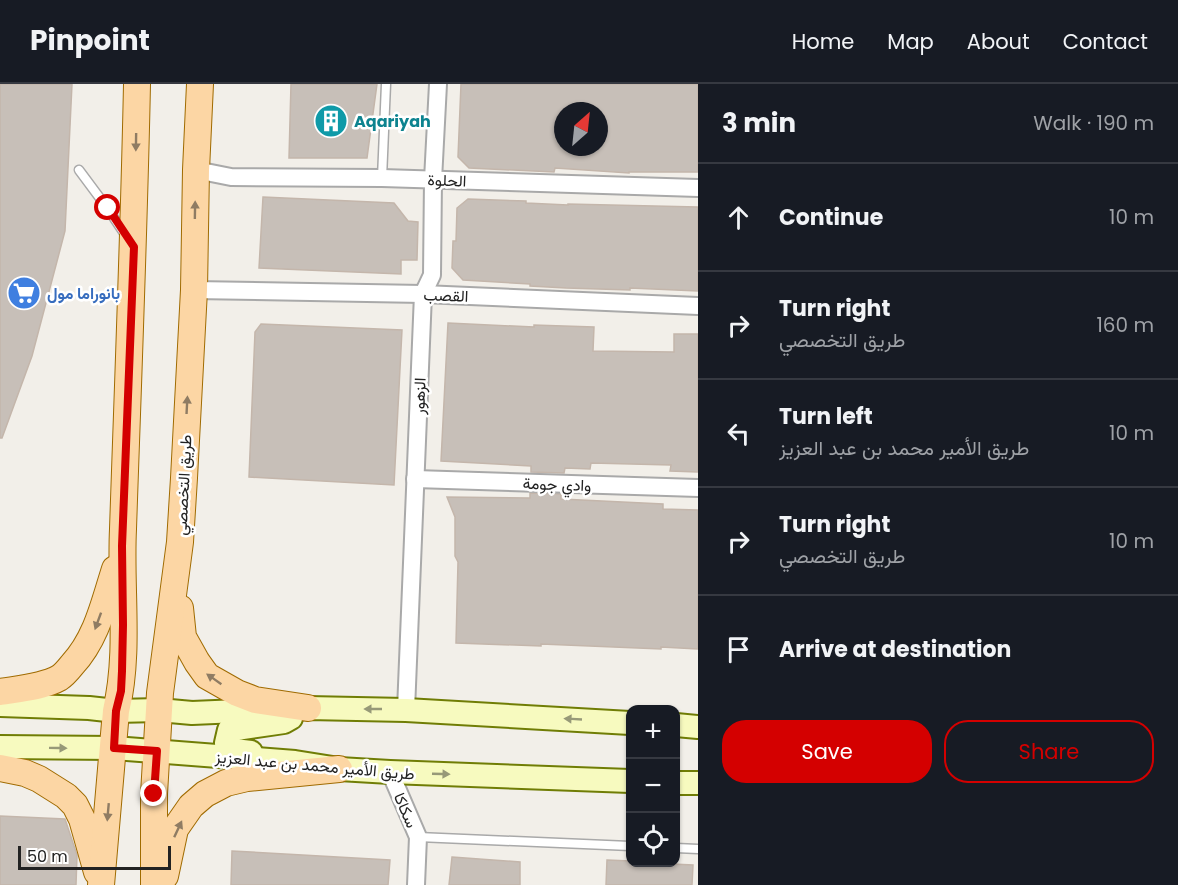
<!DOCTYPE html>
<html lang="en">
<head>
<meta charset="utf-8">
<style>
  :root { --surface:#171b24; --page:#20242c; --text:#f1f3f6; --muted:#9ea1a6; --line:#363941; --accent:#d40000 }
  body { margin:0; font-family:Poppins,Vazirmatn,sans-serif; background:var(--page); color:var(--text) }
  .controls { position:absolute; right:18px; bottom:18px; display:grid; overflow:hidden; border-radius:12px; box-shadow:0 2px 4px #0004 }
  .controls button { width:54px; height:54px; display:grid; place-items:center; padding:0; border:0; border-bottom:2px solid var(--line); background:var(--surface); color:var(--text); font:30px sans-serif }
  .compass { position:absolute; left:554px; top:18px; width:54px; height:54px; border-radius:50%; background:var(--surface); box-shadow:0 2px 4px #0004; rotate:27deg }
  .scale { position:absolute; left:18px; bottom:15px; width:153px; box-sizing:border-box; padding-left:6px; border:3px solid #222; border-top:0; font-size:16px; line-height:21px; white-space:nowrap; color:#222; -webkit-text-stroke:4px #fff; paint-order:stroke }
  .stop { position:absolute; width:18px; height:18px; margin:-14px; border:4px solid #d40000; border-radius:50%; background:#fff }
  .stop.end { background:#d40000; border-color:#fff; box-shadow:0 2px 6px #0008 }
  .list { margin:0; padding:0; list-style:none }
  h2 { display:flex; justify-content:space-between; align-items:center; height:78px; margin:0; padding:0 24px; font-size:26px }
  h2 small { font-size:20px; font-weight:400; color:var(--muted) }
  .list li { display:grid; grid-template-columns:39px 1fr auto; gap:18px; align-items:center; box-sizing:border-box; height:108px; padding:0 24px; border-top:2px solid var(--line) }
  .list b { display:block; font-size:22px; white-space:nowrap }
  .list p { margin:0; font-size:20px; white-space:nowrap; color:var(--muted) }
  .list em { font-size:20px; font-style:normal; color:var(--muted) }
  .actions { display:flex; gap:12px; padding:18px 24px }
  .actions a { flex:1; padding:14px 0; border:2px solid var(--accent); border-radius:24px; text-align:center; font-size:21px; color:var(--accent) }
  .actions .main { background:var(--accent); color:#fff }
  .icon { flex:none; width:33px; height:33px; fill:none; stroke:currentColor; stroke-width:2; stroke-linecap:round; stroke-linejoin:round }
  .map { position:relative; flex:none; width:698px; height:801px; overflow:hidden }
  header { display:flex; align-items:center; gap:36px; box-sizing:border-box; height:84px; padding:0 30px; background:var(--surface); border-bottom:2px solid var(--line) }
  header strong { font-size:28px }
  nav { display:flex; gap:33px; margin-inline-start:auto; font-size:21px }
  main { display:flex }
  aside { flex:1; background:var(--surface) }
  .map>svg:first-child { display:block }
  .building { fill:#c7bfb8; stroke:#c4b6ab; stroke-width:1.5; fill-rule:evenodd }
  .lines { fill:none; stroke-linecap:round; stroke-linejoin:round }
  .service-casing { stroke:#a9a9a9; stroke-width:11 }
  .minor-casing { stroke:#a9a9a9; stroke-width:20 }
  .secondary-casing { stroke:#707d05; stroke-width:26 }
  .primary-casing { stroke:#a06b00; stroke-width:28 }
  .service { stroke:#fff; stroke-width:8 }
  .minor { stroke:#fff; stroke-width:16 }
  .secondary { stroke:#f7fabf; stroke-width:22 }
  .primary { stroke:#fcd6a4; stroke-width:26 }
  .oneway { fill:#8f7c63 }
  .oneway2 { fill:#979978 }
  .route { stroke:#d40000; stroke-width:8 }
  .labels { text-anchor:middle; stroke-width:5; stroke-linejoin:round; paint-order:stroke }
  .culture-label { font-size:16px; font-weight:bold; fill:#0d838f; stroke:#fff; text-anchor:start }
  .street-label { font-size:16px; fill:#222; stroke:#fff }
  .shop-label { font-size:16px; font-weight:bold; fill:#366cbe; stroke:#fff; text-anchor:start }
</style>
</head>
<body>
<header>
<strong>Pinpoint</strong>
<nav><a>Home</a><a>Map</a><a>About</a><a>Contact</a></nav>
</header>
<main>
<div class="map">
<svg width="698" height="801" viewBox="0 0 698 801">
  <rect width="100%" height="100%" fill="#f2efe9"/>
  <g class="building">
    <polygon points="0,0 72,0 65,147 32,272 2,354 0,354"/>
    <polygon points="291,0 377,0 367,74 289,74"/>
    <path d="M 461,0 L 698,0 L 698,88 L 629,88 L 629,89 L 555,84 L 554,88 L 469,84 L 458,73 ZM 563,27 L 599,27 L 599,63 L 563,63 Z"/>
    <polygon points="263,113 394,119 408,137 418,138 417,176 401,176 401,190 259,184"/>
    <polygon points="468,115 526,117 526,119 568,121 568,120 698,123 698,207 630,204 630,206 566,204 530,202 530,200 463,196 452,184 453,157 456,157 457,124"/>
    <polygon points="448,239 534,243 534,241 594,243 593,267 674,268 674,250 698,250 698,388 670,387 671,381 591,379 590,385 565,384 564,389 531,388 531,382 441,377"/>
    <polygon points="261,240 402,246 394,401 249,393 255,248"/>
    <polygon points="530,409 561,410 561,415 663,420 663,425 698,426 698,565 661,563 661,565 541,560 541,562 456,559 458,478 455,472 455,433 447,413 530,414"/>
    <polygon points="0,732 65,735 77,771 76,801 0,801"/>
    <polygon points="232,767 390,776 388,801 231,801"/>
    <polygon points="452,773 520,778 520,801 449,801"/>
    <polygon points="607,776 630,777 630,778 693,781 692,801 606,801"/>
  </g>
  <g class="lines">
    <g class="service-casing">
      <g id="service">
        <polyline points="79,86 108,125 126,152"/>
        <polyline points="382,94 386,0"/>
        <polyline points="418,753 630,762"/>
        <polyline points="676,764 698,765"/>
      </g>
    </g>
    <g class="minor-casing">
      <g id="minor">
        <polyline points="196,86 231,93 382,94 698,104"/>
        <polyline points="194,206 423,210 698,222"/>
        <polyline points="415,395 698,404"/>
        <polyline points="406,626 423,210 432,191 433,96 438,0"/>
        <polyline points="390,688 418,753 416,801"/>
      </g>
    </g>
    <g class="secondary-casing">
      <g id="secondary">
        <polyline points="0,621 89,624 116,627 159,626 192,629 308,624 406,626 630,639"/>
        <polyline points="676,641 698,643"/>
        <polyline points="0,663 114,664 295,678 339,685 390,688 630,697"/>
        <polyline points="251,668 234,666 226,659 229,646 284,638 291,634"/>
        <polyline points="676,699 698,699"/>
      </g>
    </g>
    <g class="primary-casing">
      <g id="primary">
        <polyline points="180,524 183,553 197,578 207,592 237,609 255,616 308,624"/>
        <path d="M 0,608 C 18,605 43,603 59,594 C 64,591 68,586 72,581 C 97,554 104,519 115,485"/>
        <polyline points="0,684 25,689 39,695 66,712 75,721 82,735 97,788"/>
        <polyline points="165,792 175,745 191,722 205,710 226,699 247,694 339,685"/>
        <path d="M 101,801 L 116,627 C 130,568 120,505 123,445 C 128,297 134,148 137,0"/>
        <polyline points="154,801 154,710 160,609 180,458 184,394 194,206 196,86 200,0"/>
      </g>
    </g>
    <use href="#service" class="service"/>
    <use href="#minor" class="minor"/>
    <use href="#secondary" class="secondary"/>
    <use href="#primary" class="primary"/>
  </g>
  <defs><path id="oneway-solid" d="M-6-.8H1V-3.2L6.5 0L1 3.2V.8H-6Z" transform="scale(1.5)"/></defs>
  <g class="oneway">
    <use href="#oneway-solid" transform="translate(136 58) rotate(91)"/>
    <use href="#oneway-solid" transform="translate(195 126) rotate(-89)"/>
    <use href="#oneway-solid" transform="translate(187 321) rotate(-87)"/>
    <use href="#oneway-solid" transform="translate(98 537) rotate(110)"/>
    <use href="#oneway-solid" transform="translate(214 595) rotate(-145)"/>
    <use href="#oneway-solid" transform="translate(108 728) rotate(95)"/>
    <use href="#oneway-solid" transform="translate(178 745) rotate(-65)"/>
  </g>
  <g class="oneway2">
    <use href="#oneway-solid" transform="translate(373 625) rotate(-180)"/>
    <use href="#oneway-solid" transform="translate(573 635) rotate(-177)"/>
    <use href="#oneway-solid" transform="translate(58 664) rotate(1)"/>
    <use href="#oneway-solid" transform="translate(441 690) rotate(2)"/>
  </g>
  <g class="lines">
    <polyline class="route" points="108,124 134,163 122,462 123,541 122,587 121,607 116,627 114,664 157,667 154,710"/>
  </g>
  <defs>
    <g id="building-disc" transform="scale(1.725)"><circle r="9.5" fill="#0f9aa8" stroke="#fff"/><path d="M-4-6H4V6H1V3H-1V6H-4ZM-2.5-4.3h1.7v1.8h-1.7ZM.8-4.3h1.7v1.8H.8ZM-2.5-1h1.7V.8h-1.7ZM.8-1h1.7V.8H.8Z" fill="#fff"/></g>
    <g id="supermarket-disc" transform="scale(1.725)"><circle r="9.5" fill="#3f7fe0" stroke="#fff"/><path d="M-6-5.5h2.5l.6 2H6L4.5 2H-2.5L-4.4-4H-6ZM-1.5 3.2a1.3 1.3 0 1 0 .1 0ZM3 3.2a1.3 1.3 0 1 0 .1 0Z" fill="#fff"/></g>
  </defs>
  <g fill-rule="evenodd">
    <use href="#building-disc" x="331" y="37"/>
    <use href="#supermarket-disc" x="24" y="209"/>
  </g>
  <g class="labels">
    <g class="culture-label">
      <text x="354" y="43">Aqariyah</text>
    </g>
    <g class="street-label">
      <text transform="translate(447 96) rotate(2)" y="6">الحلوة</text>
      <text transform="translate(446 211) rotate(2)" y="6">القصب</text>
      <text transform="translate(419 312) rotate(-88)" y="6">الزهور</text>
      <text transform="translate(557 400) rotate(2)" y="6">وادي جومة</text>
      <text transform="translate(183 401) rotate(-87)" y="6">طريق التخصصي</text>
      <text transform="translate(315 681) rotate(5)" y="6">طريق الأمير محمد بن عبد العزيز</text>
      <text transform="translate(406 726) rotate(67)" y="6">سكاكا</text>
    </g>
    <g class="shop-label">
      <text x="47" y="215">بانوراما مول</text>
    </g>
  </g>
</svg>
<div class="controls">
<button>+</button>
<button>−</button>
<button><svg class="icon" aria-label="locate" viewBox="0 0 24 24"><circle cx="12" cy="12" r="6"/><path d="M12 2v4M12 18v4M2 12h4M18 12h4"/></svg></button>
</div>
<svg class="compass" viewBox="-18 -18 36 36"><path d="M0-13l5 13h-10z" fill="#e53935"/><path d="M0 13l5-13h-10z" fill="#9ea1a6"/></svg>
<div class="scale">50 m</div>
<div class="stop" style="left:108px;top:124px"></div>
<div class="stop end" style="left:154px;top:710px"></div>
</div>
<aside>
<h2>3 min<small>Walk · 190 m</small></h2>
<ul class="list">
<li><svg class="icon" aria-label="ahead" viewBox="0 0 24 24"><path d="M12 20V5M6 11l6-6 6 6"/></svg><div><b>Continue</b></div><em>10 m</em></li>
<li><svg class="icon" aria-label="right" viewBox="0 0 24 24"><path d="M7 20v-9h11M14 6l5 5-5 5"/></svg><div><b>Turn right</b><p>طريق التخصصي</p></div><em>160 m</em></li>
<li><svg class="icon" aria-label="left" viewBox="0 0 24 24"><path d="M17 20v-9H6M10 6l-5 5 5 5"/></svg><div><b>Turn left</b><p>طريق الأمير محمد بن عبد العزيز</p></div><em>10 m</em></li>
<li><svg class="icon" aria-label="right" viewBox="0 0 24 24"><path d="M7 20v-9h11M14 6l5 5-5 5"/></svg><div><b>Turn right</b><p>طريق التخصصي</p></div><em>10 m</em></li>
<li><svg class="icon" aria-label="arrive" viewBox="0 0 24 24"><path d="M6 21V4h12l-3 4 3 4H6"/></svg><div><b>Arrive at destination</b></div></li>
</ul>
<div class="actions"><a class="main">Save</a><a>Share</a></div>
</aside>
</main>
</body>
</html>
